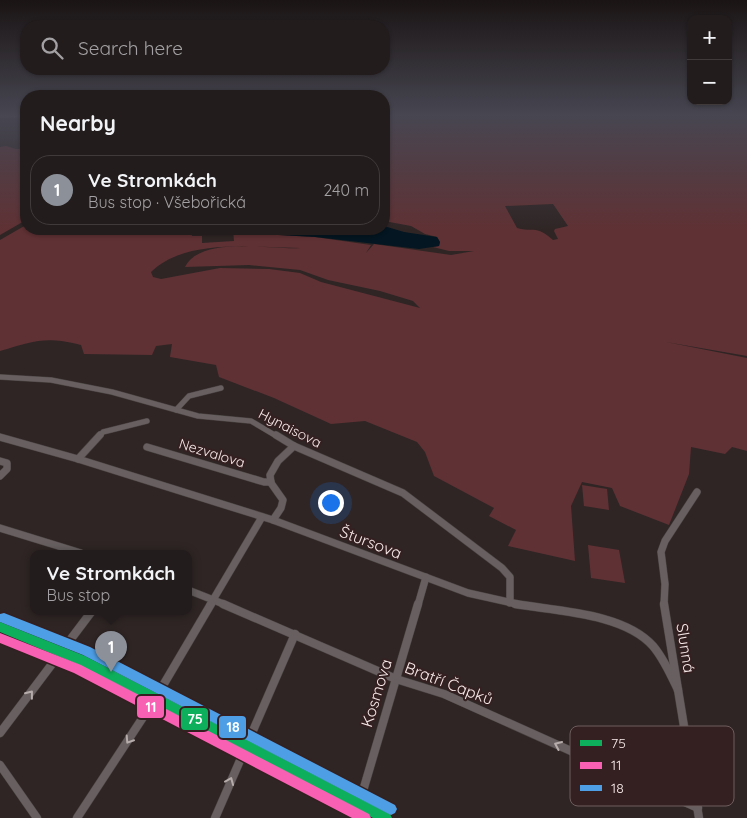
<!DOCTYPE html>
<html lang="en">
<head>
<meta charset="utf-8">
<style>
  :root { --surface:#231c1c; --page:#2b2525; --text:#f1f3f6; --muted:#a3a1a3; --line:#403a3b; --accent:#8c9099 }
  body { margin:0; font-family:Quicksand,sans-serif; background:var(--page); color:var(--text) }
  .controls { position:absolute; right:15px; top:15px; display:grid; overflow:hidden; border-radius:10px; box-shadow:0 1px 4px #0004 }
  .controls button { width:45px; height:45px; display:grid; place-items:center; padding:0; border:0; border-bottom:1px solid var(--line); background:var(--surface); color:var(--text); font:25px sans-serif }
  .you { position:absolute; left:330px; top:502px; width:18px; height:18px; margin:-12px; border:4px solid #fff; border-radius:50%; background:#1a73e8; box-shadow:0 0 0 8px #1a73e833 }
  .badge { display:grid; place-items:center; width:32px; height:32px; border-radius:50%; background:var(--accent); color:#fff; font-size:16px; font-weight:700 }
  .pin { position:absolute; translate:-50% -41px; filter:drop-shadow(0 1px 2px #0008) }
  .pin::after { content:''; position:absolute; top:26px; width:18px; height:15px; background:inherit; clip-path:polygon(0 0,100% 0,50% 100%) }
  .popup { position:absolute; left:30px; top:550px; width:162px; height:65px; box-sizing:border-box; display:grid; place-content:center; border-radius:10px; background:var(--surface); filter:drop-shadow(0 1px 4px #0005); font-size:16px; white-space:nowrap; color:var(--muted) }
  .popup b { font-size:19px; color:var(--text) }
  .popup::after { content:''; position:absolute; left:50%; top:100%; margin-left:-10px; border:10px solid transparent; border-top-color:var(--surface) }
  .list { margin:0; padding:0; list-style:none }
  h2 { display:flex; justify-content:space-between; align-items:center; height:65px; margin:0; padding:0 20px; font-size:21px }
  h2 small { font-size:16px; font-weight:400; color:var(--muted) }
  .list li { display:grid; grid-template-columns:32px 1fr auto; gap:15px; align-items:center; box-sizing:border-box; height:70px; margin:0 10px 10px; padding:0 10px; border:1px solid var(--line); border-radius:20px }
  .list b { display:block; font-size:19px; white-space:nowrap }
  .list p { margin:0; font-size:16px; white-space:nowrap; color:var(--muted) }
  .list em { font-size:16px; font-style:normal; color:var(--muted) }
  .icon { flex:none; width:28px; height:28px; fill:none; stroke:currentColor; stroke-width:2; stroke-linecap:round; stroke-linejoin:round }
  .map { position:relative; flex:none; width:747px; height:818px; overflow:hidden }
  .search { position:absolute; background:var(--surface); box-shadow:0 1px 4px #0004; left:20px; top:20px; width:370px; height:55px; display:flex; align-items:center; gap:12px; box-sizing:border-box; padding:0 18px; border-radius:20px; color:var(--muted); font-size:19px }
  .panel { position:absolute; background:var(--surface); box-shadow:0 1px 4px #0004; left:20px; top:90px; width:370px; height:145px; border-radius:20px }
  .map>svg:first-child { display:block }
  .green { fill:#5f3134; fill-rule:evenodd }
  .water { fill:#041621 }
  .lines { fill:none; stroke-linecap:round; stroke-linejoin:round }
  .street-far3-casing { stroke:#4b4343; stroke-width:4 }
  .street-far2-casing { stroke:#4b4343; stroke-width:6 }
  .street-far1-casing { stroke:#4b4343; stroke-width:8 }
  .street-casing { stroke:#4b4343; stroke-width:9 }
  .primary-casing { stroke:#4b4343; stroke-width:1 }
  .street-far3 { stroke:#686060; stroke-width:3 }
  .street-far2 { stroke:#686060; stroke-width:5 }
  .street-far1 { stroke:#686060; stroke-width:7 }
  .street { stroke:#686060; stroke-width:8 }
  .primary { fill:#6f6161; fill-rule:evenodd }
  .bus-1-casing { stroke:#342021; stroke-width:3 }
  .bus-2-casing { stroke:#342021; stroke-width:3 }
  .bus-3-casing { stroke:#342021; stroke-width:3 }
  .bus-1 { fill:#0daf5c; fill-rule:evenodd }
  .bus-2 { fill:#f860b3; fill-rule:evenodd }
  .bus-3 { fill:#4d9ee5; fill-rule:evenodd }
  .oneway { stroke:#b7acac }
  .labels { text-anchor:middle; stroke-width:4; stroke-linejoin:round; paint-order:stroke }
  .street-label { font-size:14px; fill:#f8eaea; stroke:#342021 }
  .near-street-label { font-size:16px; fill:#f8eaea; stroke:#342021 }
  .key { fill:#342021; stroke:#6f5d5d; stroke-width:1 }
  .key-label { font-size:14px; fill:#f8eaea }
  .line-badge { stroke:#342021; stroke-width:2 }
  .badge-label { font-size:14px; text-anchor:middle; font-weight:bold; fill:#fff }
</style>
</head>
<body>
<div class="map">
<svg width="747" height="818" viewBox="0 0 747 818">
  <rect width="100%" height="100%" fill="#2f2525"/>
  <g class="green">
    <path d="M 384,115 L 747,115 L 747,356 L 666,342 L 747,358 L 747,451 L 732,447 L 725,454 L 691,447 L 689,474 L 669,525 L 620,506 L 612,488 L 582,482 L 571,506 L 575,561 L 508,546 L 516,530 L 489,516 L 494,508 L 434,476 L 425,452 L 417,442 L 365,421 L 331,424 L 274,398 L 219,377 L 216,365 L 170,357 L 172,344 L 156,346 L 152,355 L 84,354 L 81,345 C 44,336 35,341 0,351 L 0,240 L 26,225 L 26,229 L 191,229 L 192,236 L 202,236 L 202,243 L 234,241 L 233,229 L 253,229 L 255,233 L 261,234 L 315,237 L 371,245 L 366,253 L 374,244 L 451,255 L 474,251 L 449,251 L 433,247 L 439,246 L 440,242 L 437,237 L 425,234 L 411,226 L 384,221 ZM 553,204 L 568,226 L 555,229 L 554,231 L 558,239 L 553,240 C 535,224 534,233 517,228 L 505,206 ZM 242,246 L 300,248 C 270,250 201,235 185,267 L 249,265 L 300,270 L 328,280 L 380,291 L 413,301 L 420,308 L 321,282 L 300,273 L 269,269 L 220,268 L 161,279 L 153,277 L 151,272 C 175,249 210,247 242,246 Z"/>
    <polygon points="6,146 16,149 26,149 26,220 0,235 0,147"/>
    <polygon points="582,485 607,489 609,510 584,506"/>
    <polygon points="588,545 619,550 625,583 591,578"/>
    <polygon points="624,741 673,762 672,787 622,765"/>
  </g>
  <polygon class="water" points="384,226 404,232 437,237 440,242 439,246 419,249 315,237 261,234 257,229 384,229"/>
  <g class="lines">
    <g class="street-far3-casing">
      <polyline id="street-far3" points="0,116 26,115"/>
    </g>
    <g class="street-far2-casing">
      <g id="street-far2">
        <polyline points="0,377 51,380 112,392 198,416 251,421 278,437"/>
        <polyline points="176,410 189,396 221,388"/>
        <polyline points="99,437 103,432 147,421"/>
      </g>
    </g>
    <g class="street-far1-casing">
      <g id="street-far1">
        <polyline points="276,435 294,446 403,493 502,568 510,577 510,603"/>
        <polyline points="0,437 78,459 273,520 468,593 522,605"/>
        <polyline points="147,447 264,482 271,482"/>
        <polyline points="78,459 100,435"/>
        <polyline points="0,461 7,463 7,469 0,476"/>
        <polyline points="273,520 281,508 283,500 271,483 270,475 278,461 294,446"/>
        <polyline points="0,528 81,553"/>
        <polyline points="188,590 226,605"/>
        <polyline points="210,605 262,517"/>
        <polyline points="418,605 426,577"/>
        <polyline points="664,605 665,584 661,552 665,541 697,492"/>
      </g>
    </g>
    <g class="street-casing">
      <g id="street">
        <polyline points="223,604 396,679 444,694 698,808"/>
        <path d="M 515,604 C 556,611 624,613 653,646 C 664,659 671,675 678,690"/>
        <polyline points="664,604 699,818"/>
        <polyline points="0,733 92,611"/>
        <polyline points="0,765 37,818"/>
        <polyline points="77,818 155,699 211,604"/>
        <polyline points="215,818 295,634"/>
        <polyline points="355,818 418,604"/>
      </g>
    </g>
    <g class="primary-casing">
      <polygon id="primary" points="0,621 85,656 150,689 251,739 391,813 393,818 371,818 241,749 140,699 77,664 0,633"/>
    </g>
    <use href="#street-far3" class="street-far3"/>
    <use href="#street-far2" class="street-far2"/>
    <use href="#street-far1" class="street-far1"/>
    <use href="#street" class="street"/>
    <use href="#primary" class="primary"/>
    <g class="bus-1-casing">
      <polygon id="bus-1" points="0,622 85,656 390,814 392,818 373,818 77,664 0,632"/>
    </g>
    <g class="bus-2-casing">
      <polygon id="bus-2" points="0,633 81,665 369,814 371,818 352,818 74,673 0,643"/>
    </g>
    <g class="bus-3-casing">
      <polygon id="bus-3" points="4,613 90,647 395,805 397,809 395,813 391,815 387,813 83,655 0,622 0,614"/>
    </g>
    <use href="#bus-1" class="bus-1"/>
    <use href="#bus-2" class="bus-2"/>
    <use href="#bus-3" class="bus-3"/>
  </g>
  <defs><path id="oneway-chevron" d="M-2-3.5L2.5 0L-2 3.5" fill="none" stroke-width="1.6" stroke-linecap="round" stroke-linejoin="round" transform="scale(1.25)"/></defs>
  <g class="oneway">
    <use href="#oneway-chevron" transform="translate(30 694) rotate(-52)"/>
    <use href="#oneway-chevron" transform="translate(129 740) rotate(123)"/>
    <use href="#oneway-chevron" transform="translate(558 745) rotate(-156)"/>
    <use href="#oneway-chevron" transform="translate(230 781) rotate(-67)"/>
  </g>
  <linearGradient id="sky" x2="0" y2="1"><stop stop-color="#1a1414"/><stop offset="0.5" stop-color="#474651"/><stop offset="1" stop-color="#474651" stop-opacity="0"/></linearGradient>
  <rect width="747" height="230" fill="url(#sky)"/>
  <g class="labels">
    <g class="street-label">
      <text transform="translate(290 428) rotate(27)" y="5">Hynaisova</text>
      <text transform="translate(212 453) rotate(17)" y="5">Nezvalova</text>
    </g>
    <g class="near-street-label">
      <text transform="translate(371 542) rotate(21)" y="6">Štursova</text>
      <text transform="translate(686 648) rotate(81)" y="6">Slunná</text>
      <text transform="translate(449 683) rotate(21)" y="6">Bratří Čapků</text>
      <text transform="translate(376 693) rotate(-73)" y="6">Kosmova</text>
    </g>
  </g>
  <rect x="570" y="726" width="164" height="80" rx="8" class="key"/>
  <rect x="580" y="740" width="22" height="6" fill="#0daf5c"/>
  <rect x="580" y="762" width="22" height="7" fill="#f860b3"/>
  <rect x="580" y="785" width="22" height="6" fill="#4d9ee5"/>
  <g class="key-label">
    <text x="611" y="748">75</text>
    <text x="611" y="770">11</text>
    <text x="611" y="793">18</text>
  </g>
  <g class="line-badge">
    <rect x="136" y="695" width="29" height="24" rx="5" fill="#f860b3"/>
    <rect x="180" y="707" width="29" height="24" rx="5" fill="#0daf5c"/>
    <rect x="218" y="715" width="29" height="24" rx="5" fill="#4d9ee5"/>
  </g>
  <g class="badge-label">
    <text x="151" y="712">11</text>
    <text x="195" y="724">75</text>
    <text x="233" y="732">18</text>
  </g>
</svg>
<div class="controls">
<button>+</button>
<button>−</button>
</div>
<div class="you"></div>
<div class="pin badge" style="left:111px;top:672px">1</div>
<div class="popup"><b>Ve Stromkách</b>Bus stop</div>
<div class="search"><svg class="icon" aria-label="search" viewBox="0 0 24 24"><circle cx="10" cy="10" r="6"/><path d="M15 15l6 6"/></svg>Search here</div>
<section class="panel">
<h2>Nearby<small></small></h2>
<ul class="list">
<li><span class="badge">1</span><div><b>Ve Stromkách</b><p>Bus stop · Všebořická</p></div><em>240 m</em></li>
</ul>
</section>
</div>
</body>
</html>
